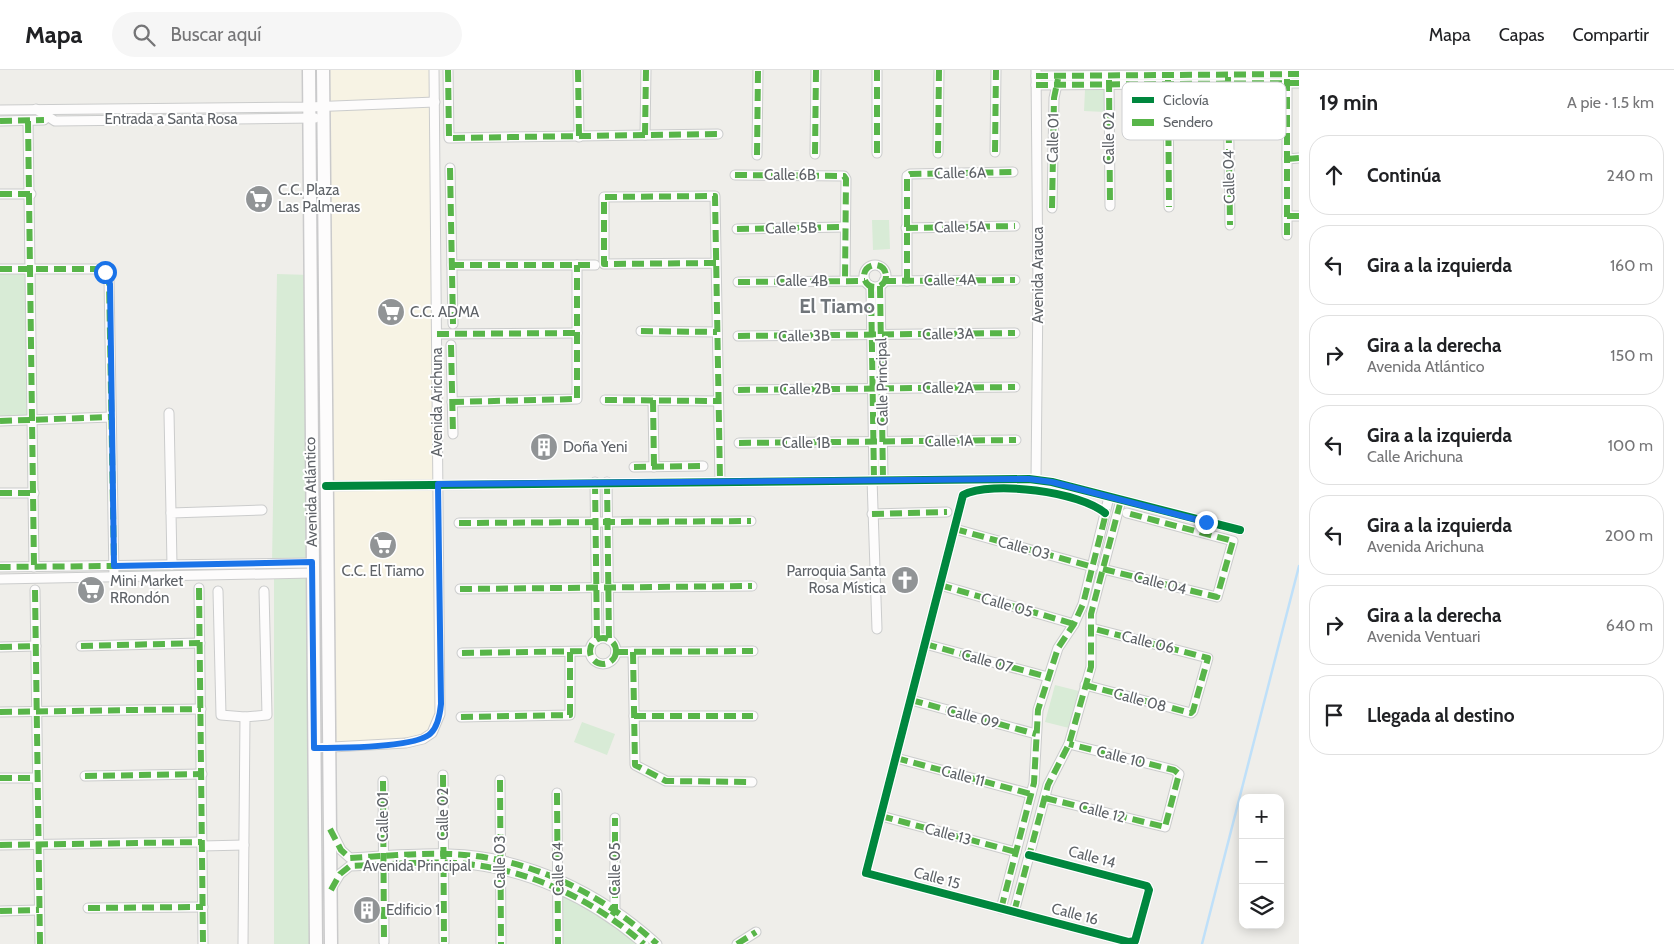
<!DOCTYPE html>
<html lang="es">
<head>
<meta charset="utf-8">
<style>
  :root { --surface:#fff; --page:#f6f6f6; --text:#202124; --muted:#757577; --line:#e0e0e0 }
  body { margin:0; font-family:Cabin,sans-serif; background:var(--page); color:var(--text) }
  .controls { position:absolute; right:15px; bottom:15px; display:grid; overflow:hidden; border-radius:10px; box-shadow:0 2px 12px #0003 }
  .controls button { width:45px; height:45px; display:grid; place-items:center; padding:0; border:0; border-bottom:1px solid var(--line); background:var(--surface); color:var(--text); font:25px sans-serif }
  .stop { position:absolute; width:15px; height:15px; margin:-11px; border:4px solid #1a73e8; border-radius:50%; background:#fff }
  .stop.end { background:#1a73e8; border-color:#fff; box-shadow:0 1px 5px #0008 }
  .list { margin:0; padding:0; list-style:none }
  h2 { display:flex; justify-content:space-between; align-items:center; height:65px; margin:0; padding:0 20px; font-size:21px }
  h2 small { font-size:16px; font-weight:400; color:var(--muted) }
  .list li { display:grid; grid-template-columns:32px 1fr auto; gap:15px; align-items:center; box-sizing:border-box; height:80px; margin:0 10px 10px; padding:0 10px; border:1px solid var(--line); border-radius:20px }
  .list b { display:block; font-size:19px; white-space:nowrap }
  .list p { margin:0; font-size:16px; white-space:nowrap; color:var(--muted) }
  .list em { font-size:16px; font-style:normal; color:var(--muted) }
  .icon { flex:none; width:28px; height:28px; fill:none; stroke:currentColor; stroke-width:2; stroke-linecap:round; stroke-linejoin:round }
  .map { position:relative; flex:none; width:1299px; height:874px; overflow:hidden }
  header { display:flex; align-items:center; gap:30px; box-sizing:border-box; height:70px; padding:0 25px; background:var(--surface); border-bottom:1px solid var(--line) }
  header strong { font-size:24px }
  nav { display:flex; gap:28px; margin-inline-start:auto; font-size:18px }
  .search { width:350px; height:45px; background:var(--page); display:flex; align-items:center; gap:12px; box-sizing:border-box; padding:0 18px; border-radius:28px; color:var(--muted); font-size:19px }
  main { display:flex }
  aside { flex:1; background:var(--surface) }
  .map>svg:first-child { display:block }
  .commercial { fill:#f7f3e4 }
  .green { fill:#d8ebd6 }
  .lines { fill:none; stroke-linecap:round; stroke-linejoin:round }
  .stream { stroke:#bfe0f9; stroke-width:2.5 }
  .minor-casing { stroke:#cbcccc; stroke-width:11 }
  .secondary-casing { stroke:#cacacb; stroke-width:15 }
  .minor { stroke:#fdfcfc; stroke-width:9 }
  .secondary { stroke:#fdfcfc; stroke-width:12 }
  .quiet { stroke:#58b549; stroke-width:6; stroke-dasharray:12 6; stroke-linecap:butt }
  .cycleway-casing { stroke:#fff; stroke-width:11 }
  .cycleway { stroke:#00873e; stroke-width:8 }
  .route { stroke:#1a73e8; stroke-width:6 }
  .labels { text-anchor:middle; stroke-width:4; stroke-linejoin:round; paint-order:stroke }
  .street-label { font-size:15px; fill:#5f6368; stroke:#fff }
  .poi-label { font-size:15px; fill:#5f6368; stroke:#fff; text-anchor:start }
  .district-label { font-size:20px; font-weight:bold; fill:#70757a; stroke:#fff }
  .key { fill:#fff; stroke:#cfd0d2; stroke-width:1 }
  .key-label { font-size:14px; fill:#5f6368 }
</style>
</head>
<body>
<header>
<strong>Mapa</strong>
<div class="search"><svg class="icon" aria-label="search" viewBox="0 0 24 24"><circle cx="10" cy="10" r="6"/><path d="M15 15l6 6"/></svg>Buscar aquí</div>
<nav><a>Mapa</a><a>Capas</a><a>Compartir</a></nav>
</header>
<main>
<div class="map">
<svg width="1299" height="874" viewBox="0 0 1299 874">
  <rect width="100%" height="100%" fill="#efeeea"/>
  <polygon class="commercial" points="323,0 434,0 441,634 428,666 329,678"/>
  <g class="green">
    <polygon points="1085,20 1105,20 1105,42 1084,41"/>
    <polygon points="872,150 889,150 890,179 873,180"/>
    <polygon points="0,199 32,199 34,351 0,351"/>
    <polygon points="277,204 310,205 316,874 274,874 274,504 114,507 114,496 272,493"/>
    <polygon points="1055,615 1079,621 1069,658 1045,652"/>
    <polygon points="582,652 615,664 607,685 574,672"/>
    <polygon points="559,819 644,874 558,874"/>
  </g>
  <g class="lines">
    <polyline class="stream" points="1202,874 1299,496"/>
    <g class="minor-casing">
      <g id="minor">
        <polyline points="448,0 449,68 718,64"/>
        <polyline points="578,0 579,67"/>
        <polyline points="1036,0 1038,219 1036,410"/>
        <polyline points="1036,6 1299,4"/>
        <polyline points="1228,8 1230,155"/>
        <polyline points="1109,10 1110,136"/>
        <polyline points="1168,10 1169,137"/>
        <polyline points="1036,15 1299,13"/>
        <polyline points="36,39 55,51 315,48"/>
        <polyline points="0,40 309,37 435,32"/>
        <polyline points="0,51 44,50"/>
        <polyline points="28,51 34,497"/>
        <polyline points="645,65 646,0"/>
        <polyline points="995,82 996,0"/>
        <polyline points="877,83 877,0"/>
        <polyline points="938,83 939,0"/>
        <polyline points="815,84 816,0"/>
        <polyline points="757,85 758,0"/>
        <polyline points="1287,89 1299,88"/>
        <polyline points="450,98 453,254"/>
        <polyline points="735,105 844,106 846,109 845,211"/>
        <polyline points="0,124 31,124"/>
        <polyline points="1052,138 1054,28 1058,10"/>
        <polyline points="1287,146 1299,146"/>
        <polyline points="906,158 1015,156"/>
        <polyline points="737,159 844,157"/>
        <polyline points="1287,165 1287,8"/>
        <polyline points="716,193 604,194 604,127 715,126 720,411"/>
        <polyline points="452,195 595,195"/>
        <circle cx="875" cy="206" r="11"/>
        <polyline points="0,199 96,199 105,202 109,209 114,507"/>
        <polyline points="884,211 1015,210"/>
        <polyline points="907,211 907,106 910,104 1013,102"/>
        <polyline points="738,212 865,211"/>
        <polyline points="871,216 874,409"/>
        <polyline points="880,216 883,409"/>
        <polyline points="641,261 717,262"/>
        <polyline points="437,264 577,263"/>
        <polyline points="738,266 1015,263"/>
        <polyline points="451,275 453,364"/>
        <polyline points="738,320 1015,317"/>
        <polyline points="605,330 718,331"/>
        <polyline points="653,330 654,397"/>
        <polyline points="452,332 577,329 577,195"/>
        <polyline points="169,343 171,443"/>
        <polyline points="0,351 111,347"/>
        <polyline points="739,373 1016,370"/>
        <polyline points="634,397 703,396"/>
        <polyline points="872,409 877,559"/>
        <polyline points="595,412 597,570"/>
        <polyline points="607,412 609,570"/>
        <polyline points="326,416 1029,409 1052,412 1240,460"/>
        <polyline points="0,423 34,423"/>
        <polyline points="872,444 947,442"/>
        <polyline points="459,453 751,451"/>
        <polyline points="955,459 1093,497"/>
        <polyline points="172,495 171,443 262,440"/>
        <polyline points="0,497 312,493"/>
        <polyline points="1103,499 1217,527 1233,471 1127,443"/>
        <polyline points="0,509 313,503"/>
        <polyline points="940,515 1074,554"/>
        <polyline points="199,518 203,874"/>
        <polyline points="460,519 752,516"/>
        <polyline points="35,520 40,874"/>
        <polyline points="218,521 221,645 245,647"/>
        <circle cx="603" cy="581" r="13"/>
        <polyline points="925,574 1048,607"/>
        <polyline points="81,576 200,573"/>
        <polyline points="0,577 36,576"/>
        <polyline points="616,582 753,581"/>
        <polyline points="633,582 635,695 666,711 752,712"/>
        <polyline points="462,583 590,581"/>
        <polyline points="1085,615 1191,643 1193,641 1208,588 1091,558"/>
        <polyline points="911,630 1036,664"/>
        <polyline points="0,642 201,639"/>
        <polyline points="634,646 753,646"/>
        <polyline points="461,647 570,645 570,582"/>
        <polyline points="314,678 406,673 423,669 432,663 440,644 434,0"/>
        <polyline points="896,688 1031,724"/>
        <polyline points="443,705 444,872"/>
        <polyline points="85,706 202,704"/>
        <polyline points="0,708 37,708"/>
        <polyline points="500,710 501,874"/>
        <polyline points="383,711 384,872"/>
        <polyline points="557,723 558,874"/>
        <polyline points="1045,728 1165,757 1179,704 1174,700 1069,674"/>
        <polyline points="881,746 1016,782"/>
        <path d="M 331,760 L 341,780 L 350,788 C 383,786 416,783 449,784 C 526,786 600,822 657,874"/>
        <polyline points="0,775 202,772"/>
        <polyline points="202,776 244,775"/>
        <path d="M 1029,785 L 1147,816 L 1149,820 L 1135,871 L 1129,872 L 866,803 L 963,425 C 992,410 1081,422 1105,443"/>
        <path d="M 331,819 L 340,804 L 350,796 C 385,795 421,791 456,793 C 527,798 591,828 644,874"/>
        <polyline points="88,838 203,837"/>
        <polyline points="1001,839 1034,713 1038,640 1058,578 1074,554 1083,534 1109,427"/>
        <polyline points="0,841 39,840"/>
        <polyline points="1014,842 1048,715 1069,674 1091,597 1091,544 1121,430"/>
        <polyline points="613,844 615,841 615,748"/>
        <polyline points="243,874 245,647 267,645 264,521"/>
        <polyline points="737,874 756,862"/>
      </g>
    </g>
    <g class="secondary-casing">
      <g id="secondary">
        <polyline points="309,0 316,874"/>
        <polyline points="323,0 331,874"/>
      </g>
    </g>
    <use href="#minor" class="minor"/>
    <use href="#secondary" class="secondary"/>
    <g class="quiet">
      <polyline points="448,0 449,68 718,64"/>
      <polyline points="578,0 579,67"/>
      <polyline points="1036,6 1299,4"/>
      <polyline points="1228,7 1230,155"/>
      <polyline points="1109,10 1110,136"/>
      <polyline points="1168,10 1169,137"/>
      <polyline points="1036,15 1299,13"/>
      <polyline points="0,51 44,50"/>
      <polyline points="28,51 34,497"/>
      <polyline points="645,65 646,0"/>
      <polyline points="995,82 996,0"/>
      <polyline points="877,83 877,0"/>
      <polyline points="938,83 939,0"/>
      <polyline points="815,84 816,0"/>
      <polyline points="757,85 758,0"/>
      <polyline points="1287,89 1299,88"/>
      <polyline points="450,98 453,254"/>
      <polyline points="735,105 844,106 846,109 845,211"/>
      <polyline points="0,124 31,124"/>
      <polyline points="1052,138 1054,28 1058,9"/>
      <polyline points="1287,146 1299,146"/>
      <polyline points="906,158 1015,156"/>
      <polyline points="737,159 844,157"/>
      <polyline points="1287,165 1287,7"/>
      <polyline points="716,193 604,194 604,127 715,126 720,411"/>
      <polyline points="452,195 595,195"/>
      <circle cx="875" cy="206" r="11"/>
      <polyline points="0,199 96,199 105,202 109,209 114,496 0,497"/>
      <polyline points="884,211 1015,210"/>
      <polyline points="907,211 907,106 910,104 1013,102"/>
      <polyline points="738,212 865,211"/>
      <polyline points="871,216 874,409"/>
      <polyline points="880,216 883,409"/>
      <polyline points="641,261 717,262"/>
      <polyline points="437,264 577,263"/>
      <polyline points="738,266 1015,263"/>
      <polyline points="451,275 453,364"/>
      <polyline points="738,320 1015,317"/>
      <polyline points="605,330 718,331"/>
      <polyline points="653,330 654,397"/>
      <polyline points="452,332 577,329 577,195"/>
      <polyline points="0,351 111,347"/>
      <polyline points="739,373 1016,370"/>
      <polyline points="634,397 703,396"/>
      <polyline points="595,412 597,570"/>
      <polyline points="607,412 609,570"/>
      <polyline points="0,423 34,423"/>
      <polyline points="872,444 947,442"/>
      <polyline points="459,453 751,451"/>
      <polyline points="955,459 1093,497"/>
      <polyline points="1103,499 1217,527 1233,471 1127,443"/>
      <polyline points="940,515 1074,554"/>
      <polyline points="199,518 203,874"/>
      <polyline points="460,519 752,516"/>
      <polyline points="35,520 40,874"/>
      <circle cx="603" cy="581" r="13"/>
      <polyline points="925,574 1048,607"/>
      <polyline points="81,576 200,573"/>
      <polyline points="0,577 36,576"/>
      <polyline points="616,582 753,581"/>
      <polyline points="633,582 635,695 666,711 752,712"/>
      <polyline points="462,583 590,581"/>
      <polyline points="1085,615 1191,643 1193,641 1208,588 1091,558"/>
      <polyline points="911,630 1036,664"/>
      <polyline points="0,642 201,639"/>
      <polyline points="634,646 753,646"/>
      <polyline points="461,647 570,645 570,582"/>
      <polyline points="896,688 1031,724"/>
      <polyline points="443,705 444,872"/>
      <polyline points="85,706 202,704"/>
      <polyline points="0,708 37,708"/>
      <polyline points="500,710 501,874"/>
      <polyline points="383,711 384,872"/>
      <polyline points="557,723 558,874"/>
      <polyline points="1045,728 1165,757 1179,704 1174,700 1069,674"/>
      <polyline points="881,746 1016,782"/>
      <path d="M 330,759 L 341,780 L 350,788 C 383,786 416,783 449,784 C 526,786 600,822 657,874"/>
      <polyline points="0,775 202,772"/>
      <path d="M 331,820 L 340,804 L 350,796 C 385,795 421,791 456,793 C 527,798 591,828 644,874"/>
      <polyline points="88,838 203,837"/>
      <polyline points="1001,839 1034,713 1038,640 1058,578 1074,554 1083,534 1107,439"/>
      <polyline points="0,841 39,840"/>
      <polyline points="1014,842 1048,715 1069,674 1091,597 1091,544 1121,430"/>
      <polyline points="612,845 615,841 615,748"/>
      <polyline points="737,874 756,862"/>
    </g>
    <g class="cycleway-casing">
      <g id="cycleway">
        <polyline points="326,416 1029,409 1052,412 1240,460"/>
        <path d="M 1029,785 L 1147,816 L 1149,820 L 1135,871 L 1129,872 L 866,803 L 963,425 C 992,410 1081,422 1105,443"/>
      </g>
    </g>
    <use href="#cycleway" class="cycleway"/>
  </g>
  <g class="lines">
    <path class="route" d="M 105,202 L 110,214 L 114,496 L 312,492 L 314,678 C 337,678 417,678 431,663 C 438,656 440,644 441,634 L 438,414 L 1029,409 L 1052,412 L 1206,452"/>
  </g>
  <defs>
    <g id="supermarket-disc" transform="scale(1.4375)"><circle r="9.5" fill="#919496" stroke="#fff"/><path d="M-6-5.5h2.5l.6 2H6L4.5 2H-2.5L-4.4-4H-6ZM-1.5 3.2a1.3 1.3 0 1 0 .1 0ZM3 3.2a1.3 1.3 0 1 0 .1 0Z" fill="#fff"/></g>
    <g id="building-disc" transform="scale(1.4375)"><circle r="9.5" fill="#919496" stroke="#fff"/><path d="M-4-6H4V6H1V3H-1V6H-4ZM-2.5-4.3h1.7v1.8h-1.7ZM.8-4.3h1.7v1.8H.8ZM-2.5-1h1.7V.8h-1.7ZM.8-1h1.7V.8H.8Z" fill="#fff"/></g>
    <g id="church-disc" transform="scale(1.4375)"><circle r="9.5" fill="#919496" stroke="#fff"/><path d="M-1.2-6h2.4v3.5h3.3v2.4h-3.3V6h-2.4V-.1h-3.3v-2.4h3.3Z" fill="#fff"/></g>
  </defs>
  <g fill-rule="evenodd">
    <use href="#supermarket-disc" x="259" y="129"/>
    <use href="#supermarket-disc" x="391" y="242"/>
    <use href="#building-disc" x="544" y="377"/>
    <use href="#supermarket-disc" x="383" y="475"/>
    <use href="#church-disc" x="905" y="510"/>
    <use href="#supermarket-disc" x="91" y="520"/>
    <use href="#building-disc" x="367" y="840"/>
  </g>
  <g class="labels">
    <g class="street-label">
      <text x="171" y="54">Entrada a Santa Rosa</text>
      <text transform="translate(1053 68) rotate(-89)" y="5">Calle 01</text>
      <text transform="translate(1109 68) rotate(-90)" y="5">Calle 02</text>
      <text transform="translate(960 103) rotate(-1)" y="5">Calle 6A</text>
      <text x="790" y="110">Calle 6B</text>
      <text transform="translate(1229 107) rotate(-91)" y="5">Calle 04</text>
      <text transform="translate(960 157) rotate(-1)" y="5">Calle 5A</text>
      <text transform="translate(791 158) rotate(-1)" y="5">Calle 5B</text>
      <text transform="translate(1038 205) rotate(-90)" y="5">Avenida Arauca</text>
      <text transform="translate(950 210) rotate(-1)" y="5">Calle 4A</text>
      <text x="802" y="216">Calle 4B</text>
      <text transform="translate(948 264) rotate(-1)" y="5">Calle 3A</text>
      <text transform="translate(804 266) rotate(-1)" y="5">Calle 3B</text>
      <text transform="translate(882 312) rotate(-91)" y="5">Calle Principal</text>
      <text x="948" y="323">Calle 2A</text>
      <text transform="translate(805 319) rotate(-1)" y="5">Calle 2B</text>
      <text transform="translate(437 332) rotate(-90)" y="5">Avenida Arichuna</text>
      <text transform="translate(949 371) rotate(-1)" y="5">Calle 1A</text>
      <text x="806" y="378">Calle 1B</text>
      <text transform="translate(311 422) rotate(-91)" y="5">Avenida Atlántico</text>
      <text transform="translate(1024 478) rotate(15)" y="5">Calle 03</text>
      <text transform="translate(1160 513) rotate(14)" y="5">Calle 04</text>
      <text transform="translate(1007 535) rotate(16)" y="5">Calle 05</text>
      <text transform="translate(1148 572) rotate(14)" y="5">Calle 06</text>
      <text transform="translate(987 591) rotate(15)" y="5">Calle 07</text>
      <text transform="translate(1140 630) rotate(15)" y="5">Calle 08</text>
      <text transform="translate(973 647) rotate(15)" y="5">Calle 09</text>
      <text transform="translate(1121 687) rotate(14)" y="5">Calle 10</text>
      <text transform="translate(963 706) rotate(15)" y="5">Calle 11</text>
      <text transform="translate(1102 742) rotate(14)" y="5">Calle 12</text>
      <text transform="translate(443 744) rotate(-90)" y="5">Calle 02</text>
      <text transform="translate(383 747) rotate(-90)" y="5">Calle 01</text>
      <text transform="translate(948 764) rotate(15)" y="5">Calle 13</text>
      <text transform="translate(1092 787) rotate(15)" y="5">Calle 14</text>
      <text transform="translate(500 792) rotate(-90)" y="5">Calle 03</text>
      <text x="417" y="801">Avenida Principal</text>
      <text transform="translate(558 799) rotate(-91)" y="5">Calle 04</text>
      <text transform="translate(615 799) rotate(-90)" y="5">Calle 05</text>
      <text transform="translate(937 808) rotate(15)" y="5">Calle 15</text>
      <text transform="translate(1075 844) rotate(15)" y="5">Calle 16</text>
    </g>
    <g class="poi-label">
      <text x="278" y="125">C.C. Plaza<tspan x="278" dy="17">Las Palmeras</tspan></text>
      <text x="410" y="247">C.C. ADMA</text>
      <text x="563" y="382">Doña Yeni</text>
      <text x="383" y="506" text-anchor="middle">C.C. El Tiamo</text>
      <text x="886" y="506" text-anchor="end">Parroquia Santa<tspan x="886" dy="17">Rosa Mística</tspan></text>
      <text x="110" y="516">Mini Market<tspan x="110" dy="17">RRondón</tspan></text>
      <text x="386" y="845">Edificio 1</text>
    </g>
    <g class="district-label">
      <text x="837" y="243">El Tiamo</text>
    </g>
  </g>
  <rect x="1122" y="12" width="164" height="58" rx="8" class="key"/>
  <rect x="1132" y="27" width="22" height="6" fill="#00873e"/>
  <rect x="1132" y="49" width="22" height="7" fill="#58b549"/>
  <g class="key-label">
    <text x="1163" y="35">Ciclovía</text>
    <text x="1163" y="57">Sendero</text>
  </g>
</svg>
<div class="controls">
<button>+</button>
<button>−</button>
<button><svg class="icon" aria-label="layers" viewBox="0 0 24 24"><path d="M12 4l9 5-9 5-9-5zM3 14l9 5 9-5"/></svg></button>
</div>
<div class="stop" style="left:105px;top:202px"></div>
<div class="stop end" style="left:1206px;top:452px"></div>
</div>
<aside>
<h2>19 min<small>A pie · 1.5 km</small></h2>
<ul class="list">
<li><svg class="icon" aria-label="ahead" viewBox="0 0 24 24"><path d="M12 20V5M6 11l6-6 6 6"/></svg><div><b>Continúa</b></div><em>240 m</em></li>
<li><svg class="icon" aria-label="left" viewBox="0 0 24 24"><path d="M17 20v-9H6M10 6l-5 5 5 5"/></svg><div><b>Gira a la izquierda</b></div><em>160 m</em></li>
<li><svg class="icon" aria-label="right" viewBox="0 0 24 24"><path d="M7 20v-9h11M14 6l5 5-5 5"/></svg><div><b>Gira a la derecha</b><p>Avenida Atlántico</p></div><em>150 m</em></li>
<li><svg class="icon" aria-label="left" viewBox="0 0 24 24"><path d="M17 20v-9H6M10 6l-5 5 5 5"/></svg><div><b>Gira a la izquierda</b><p>Calle Arichuna</p></div><em>100 m</em></li>
<li><svg class="icon" aria-label="left" viewBox="0 0 24 24"><path d="M17 20v-9H6M10 6l-5 5 5 5"/></svg><div><b>Gira a la izquierda</b><p>Avenida Arichuna</p></div><em>200 m</em></li>
<li><svg class="icon" aria-label="right" viewBox="0 0 24 24"><path d="M7 20v-9h11M14 6l5 5-5 5"/></svg><div><b>Gira a la derecha</b><p>Avenida Ventuari</p></div><em>640 m</em></li>
<li><svg class="icon" aria-label="arrive" viewBox="0 0 24 24"><path d="M6 21V4h12l-3 4 3 4H6"/></svg><div><b>Llegada al destino</b></div></li>
</ul>
</aside>
</main>
</body>
</html>
